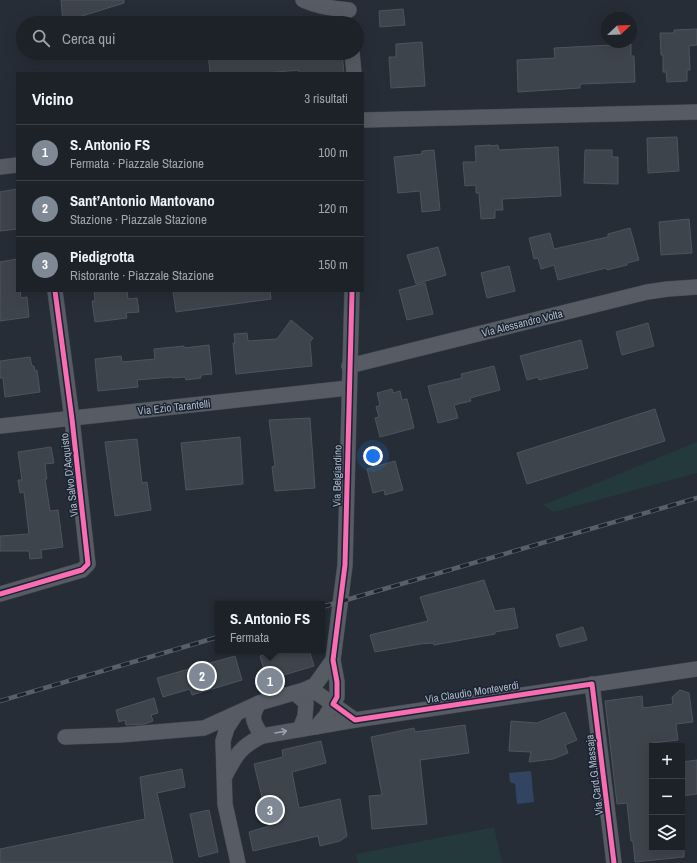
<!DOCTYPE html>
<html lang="it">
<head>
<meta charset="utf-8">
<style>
  :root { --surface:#1c2228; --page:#292f34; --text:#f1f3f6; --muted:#a0a4a8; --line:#3a3f45; --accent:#7f8895 }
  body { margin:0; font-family:"Archivo Narrow",sans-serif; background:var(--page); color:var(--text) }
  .controls { position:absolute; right:12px; bottom:12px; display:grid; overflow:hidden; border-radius:0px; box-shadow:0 4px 16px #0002 }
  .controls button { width:36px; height:36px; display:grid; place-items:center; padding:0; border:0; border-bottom:1px solid var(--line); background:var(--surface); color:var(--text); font:20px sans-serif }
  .compass { position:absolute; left:601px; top:12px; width:36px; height:36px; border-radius:50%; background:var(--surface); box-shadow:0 4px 16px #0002; rotate:67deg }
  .you { position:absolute; left:373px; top:456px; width:14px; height:14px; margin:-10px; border:3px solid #fff; border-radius:50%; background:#1a73e8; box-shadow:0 0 0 6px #1a73e833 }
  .badge { display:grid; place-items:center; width:26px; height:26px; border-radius:50%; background:var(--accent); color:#fff; font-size:13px; font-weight:700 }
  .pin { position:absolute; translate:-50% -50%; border:2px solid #fff; box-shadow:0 1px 4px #0006 }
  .popup { position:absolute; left:215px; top:601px; width:110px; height:52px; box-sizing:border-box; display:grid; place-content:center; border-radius:0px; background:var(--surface); filter:drop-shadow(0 1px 3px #0005); font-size:13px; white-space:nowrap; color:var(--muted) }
  .popup b { font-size:15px; color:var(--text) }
  .popup::after { content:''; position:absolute; left:50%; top:100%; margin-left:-8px; border:8px solid transparent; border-top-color:var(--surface) }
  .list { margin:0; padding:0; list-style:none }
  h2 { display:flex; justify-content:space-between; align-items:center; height:52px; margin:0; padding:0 16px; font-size:17px }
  h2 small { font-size:13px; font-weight:400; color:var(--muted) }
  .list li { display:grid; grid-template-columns:26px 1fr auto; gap:12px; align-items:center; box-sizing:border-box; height:56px; padding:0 16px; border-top:1px solid var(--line) }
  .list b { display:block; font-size:15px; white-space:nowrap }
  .list p { margin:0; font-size:13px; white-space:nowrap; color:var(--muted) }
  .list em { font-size:13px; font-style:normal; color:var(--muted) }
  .icon { flex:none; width:22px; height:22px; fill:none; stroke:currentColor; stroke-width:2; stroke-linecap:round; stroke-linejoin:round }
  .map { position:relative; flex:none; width:697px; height:863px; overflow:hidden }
  .search { position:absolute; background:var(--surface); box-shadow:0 4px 16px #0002; left:16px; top:16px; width:348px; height:44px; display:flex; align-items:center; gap:10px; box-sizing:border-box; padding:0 14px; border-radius:22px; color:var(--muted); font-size:15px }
  .panel { position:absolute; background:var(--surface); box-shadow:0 4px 16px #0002; left:16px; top:72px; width:348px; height:220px; border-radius:0px }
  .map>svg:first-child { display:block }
  .green { fill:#23393c }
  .water { fill:#314562 }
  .building { fill:#3e444c; stroke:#4e545e }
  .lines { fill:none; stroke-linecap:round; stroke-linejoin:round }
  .minor-casing { stroke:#43484f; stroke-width:16 }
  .minor { stroke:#565b64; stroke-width:15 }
  .rail-casing { stroke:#5a5f67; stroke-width:4.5 }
  .rail { stroke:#192331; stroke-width:3; stroke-dasharray:9; stroke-linecap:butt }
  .cycleway-casing { stroke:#192331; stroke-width:8 }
  .cycleway { stroke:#f96db3; stroke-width:5 }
  .oneway { stroke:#99a2af }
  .labels { text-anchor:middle; stroke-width:3; stroke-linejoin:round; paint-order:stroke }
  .street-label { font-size:11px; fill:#afb9c8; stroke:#192331 }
</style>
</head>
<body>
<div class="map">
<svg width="697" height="863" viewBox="0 0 697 863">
  <rect width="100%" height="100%" fill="#262d36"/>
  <g class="green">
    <polygon points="697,442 697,473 554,512 543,505"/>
    <polygon points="494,827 502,863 358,863 356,854"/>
  </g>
  <polygon class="water" points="531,771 534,802 517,804 515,784 510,782 509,773"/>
  <g class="building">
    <polygon points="61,0 124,0 124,3 79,17 80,23 63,23"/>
    <polygon points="403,9 405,25 380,27 379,11"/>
    <polygon points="697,29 697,45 689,46 690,70 687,70 687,81 667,82 666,72 663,72 663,55 661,55 660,33 674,33 674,30"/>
    <polygon points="422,42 425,86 391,88 389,57 396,57 396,44"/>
    <polygon points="631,44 631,56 634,56 635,82 580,84 580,88 518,92 517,60 555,58 554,48"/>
    <polygon points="208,53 342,53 344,73 299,73 299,70 266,73 210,73"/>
    <polygon points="677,137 679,171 648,173 647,138"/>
    <polygon points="491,145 491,146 498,145 499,150 558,147 561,196 502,199 503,210 495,210 495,218 481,219 479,193 476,193 476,185 465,186 463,162 476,162 475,146"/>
    <polygon points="434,150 440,210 422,212 420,191 398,193 394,157 422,154 422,151"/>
    <polygon points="585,150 612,150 612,157 618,157 618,184 584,183"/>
    <polygon points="17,189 17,229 0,231 0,192"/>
    <polygon points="689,219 692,253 661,255 659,222"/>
    <polygon points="630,228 639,260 627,263 627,265 607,270 606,268 558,280 554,265 541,269 538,258 534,259 529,238 550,233 554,249 608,237 608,234"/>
    <polygon points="438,247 446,275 416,284 407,255"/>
    <polygon points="17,259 17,291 20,291 21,298 27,297 29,317 0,321 0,262"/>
    <polygon points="509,266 515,291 487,298 481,273"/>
    <polygon points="425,283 433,314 407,320 399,290"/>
    <polygon points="94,291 127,291 128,299 137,298 139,312 126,313 127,318 95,322 92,301 95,301"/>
    <polygon points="173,291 270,291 271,299 176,312"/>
    <polygon points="291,320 313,338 310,342 312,366 236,374 233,343 235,343 234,334 247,333 248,341 277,339"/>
    <polygon points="648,323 654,346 622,355 616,332"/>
    <polygon points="581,340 588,368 539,380 538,377 527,380 520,356"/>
    <polygon points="209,345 212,374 201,375 201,378 186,380 185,377 172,378 172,377 137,380 138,387 98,391 95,359 121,356 122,362 155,359 154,349 184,346 184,348"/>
    <polygon points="30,357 32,366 34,366 35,371 37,370 40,392 5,397 3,378 0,378 0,361"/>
    <polygon points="494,366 500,390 470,398 471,401 454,405 458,418 438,423 428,386 462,378 461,374"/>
    <polygon points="392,389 393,393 400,391 402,400 407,399 414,428 380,437 375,418 379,417 376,407 380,405 377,393"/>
    <polygon points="655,409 665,441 527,484 517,453"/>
    <polygon points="310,418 315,488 275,491 272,467 275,466 269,420"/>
    <polygon points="240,437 243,484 186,490 181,443"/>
    <polygon points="137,439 142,483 147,482 151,510 115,516 105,442"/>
    <polygon points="51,447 54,463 45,464 47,479 45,479 50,511 58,510 63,547 41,550 42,558 30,559 29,551 0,551 0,536 29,534 24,492 20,493 18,480 22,480 18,452"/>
    <polygon points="395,461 403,490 385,495 384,490 373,493 367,469"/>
    <polygon points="484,580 495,611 514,608 518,628 495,632 495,634 434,645 433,643 420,644 375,652 370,635 428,621 420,597"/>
    <polygon points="583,627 587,640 560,647 556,635"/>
    <polygon points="279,650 309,650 314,666 267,680 260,656"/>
    <polygon points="235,656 242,680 192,695 190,689 163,697 157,678"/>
    <polygon points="680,690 689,693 693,722 676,724 678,740 652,743 652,848 684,848 684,857 635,862 633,841 631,841 627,803 617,804 605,701 642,696 643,708 673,704 672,697"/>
    <polygon points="154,698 158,713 151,715 153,721 145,724 126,725 125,720 119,722 116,710"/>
    <polygon points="565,712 577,740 565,745 568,753 553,759 529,762 531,752 509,751 511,721 537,723"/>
    <polygon points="465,725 469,753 420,760 427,824 372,829 369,796 382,795 371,737 414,728 415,732"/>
    <polygon points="321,741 326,763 292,772 299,808 340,799 347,836 340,841 320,846 318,836 253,851 249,832 269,826 254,764 283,757 282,750"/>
    <polygon points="697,760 697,794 682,796 682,762"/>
    <polygon points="182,769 185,787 157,793 173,863 0,863 0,849 145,819 140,777"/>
    <polygon points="209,810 218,852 199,857 190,814"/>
  </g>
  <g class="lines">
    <g class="minor-casing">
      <g id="minor">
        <path d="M 303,0 C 318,7 333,8 349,10"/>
        <polyline points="352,53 354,73"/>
        <polyline points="363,120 697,112"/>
        <polyline points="0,167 17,165"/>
        <polyline points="349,366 647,292 668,289 697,287"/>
        <polyline points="0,426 348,388"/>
        <polyline points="0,594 82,570 88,564 72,419 55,291"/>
        <polyline points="592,684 614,863"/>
        <polyline points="295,693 306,703 305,716 300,729"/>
        <polyline points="300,693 317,693 355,720"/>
        <path d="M 259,703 C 250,718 253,722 262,736"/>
        <polyline points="236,714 227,728 223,741 225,804 238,863"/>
        <polyline points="316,727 325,717 337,697 337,682 333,660 345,565 352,291"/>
        <polyline points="65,737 120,735 204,728 259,703 304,690 315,685 333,660"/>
        <path d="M 225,776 C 236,755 240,747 262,736 L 355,720 L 697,669"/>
      </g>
    </g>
    <use href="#minor" class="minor"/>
    <g class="rail-casing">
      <g id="rail">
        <polyline points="322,607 697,498"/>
        <polyline points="0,701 218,637"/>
      </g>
    </g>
    <use href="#rail" class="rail"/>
    <g class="cycleway-casing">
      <g id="cycleway">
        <polyline points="352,291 345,565 333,660 337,682 337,697 333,704 355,720 592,684 614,863"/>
        <polyline points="0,594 82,570 88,564 72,419 55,291"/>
      </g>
    </g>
    <use href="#cycleway" class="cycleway"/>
  </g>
  <defs><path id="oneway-shaft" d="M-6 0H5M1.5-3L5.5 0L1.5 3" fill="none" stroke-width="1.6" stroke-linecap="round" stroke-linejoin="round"/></defs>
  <use class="oneway" href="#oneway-shaft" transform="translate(281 732) rotate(-10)"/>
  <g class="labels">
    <g class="street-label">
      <text transform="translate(522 323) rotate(-14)" y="4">Via Alessandro Volta</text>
      <text transform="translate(174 407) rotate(-6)" y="4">Via Ezio Tarantelli</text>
      <text transform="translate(69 475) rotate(-97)" y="4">Via Salvo D'Acquisto</text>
      <text transform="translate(337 476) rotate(-89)" y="4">Via Belgiardino</text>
      <text transform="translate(472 692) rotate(-9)" y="4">Via Claudio Monteverdi</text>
      <text transform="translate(594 775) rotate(-97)" y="4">Via Card.G.Massaja</text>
    </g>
  </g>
</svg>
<div class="controls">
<button>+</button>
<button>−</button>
<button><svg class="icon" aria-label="layers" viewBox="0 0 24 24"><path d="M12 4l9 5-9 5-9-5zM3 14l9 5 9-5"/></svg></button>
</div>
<svg class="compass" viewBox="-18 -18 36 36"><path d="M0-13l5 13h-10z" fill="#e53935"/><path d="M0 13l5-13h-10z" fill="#a0a4a8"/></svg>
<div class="you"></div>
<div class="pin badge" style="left:270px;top:681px">1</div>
<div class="popup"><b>S. Antonio FS</b>Fermata</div>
<div class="pin badge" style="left:202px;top:676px">2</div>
<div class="pin badge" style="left:270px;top:810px">3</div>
<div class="search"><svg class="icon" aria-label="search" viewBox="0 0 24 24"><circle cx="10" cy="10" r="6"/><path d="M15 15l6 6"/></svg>Cerca qui</div>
<section class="panel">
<h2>Vicino<small>3 risultati</small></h2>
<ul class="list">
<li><span class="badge">1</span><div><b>S. Antonio FS</b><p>Fermata · Piazzale Stazione</p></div><em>100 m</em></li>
<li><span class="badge">2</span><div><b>Sant’Antonio Mantovano</b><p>Stazione · Piazzale Stazione</p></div><em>120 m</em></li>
<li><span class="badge">3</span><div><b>Piedigrotta</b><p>Ristorante · Piazzale Stazione</p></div><em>150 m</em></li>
</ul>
</section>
</div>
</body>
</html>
